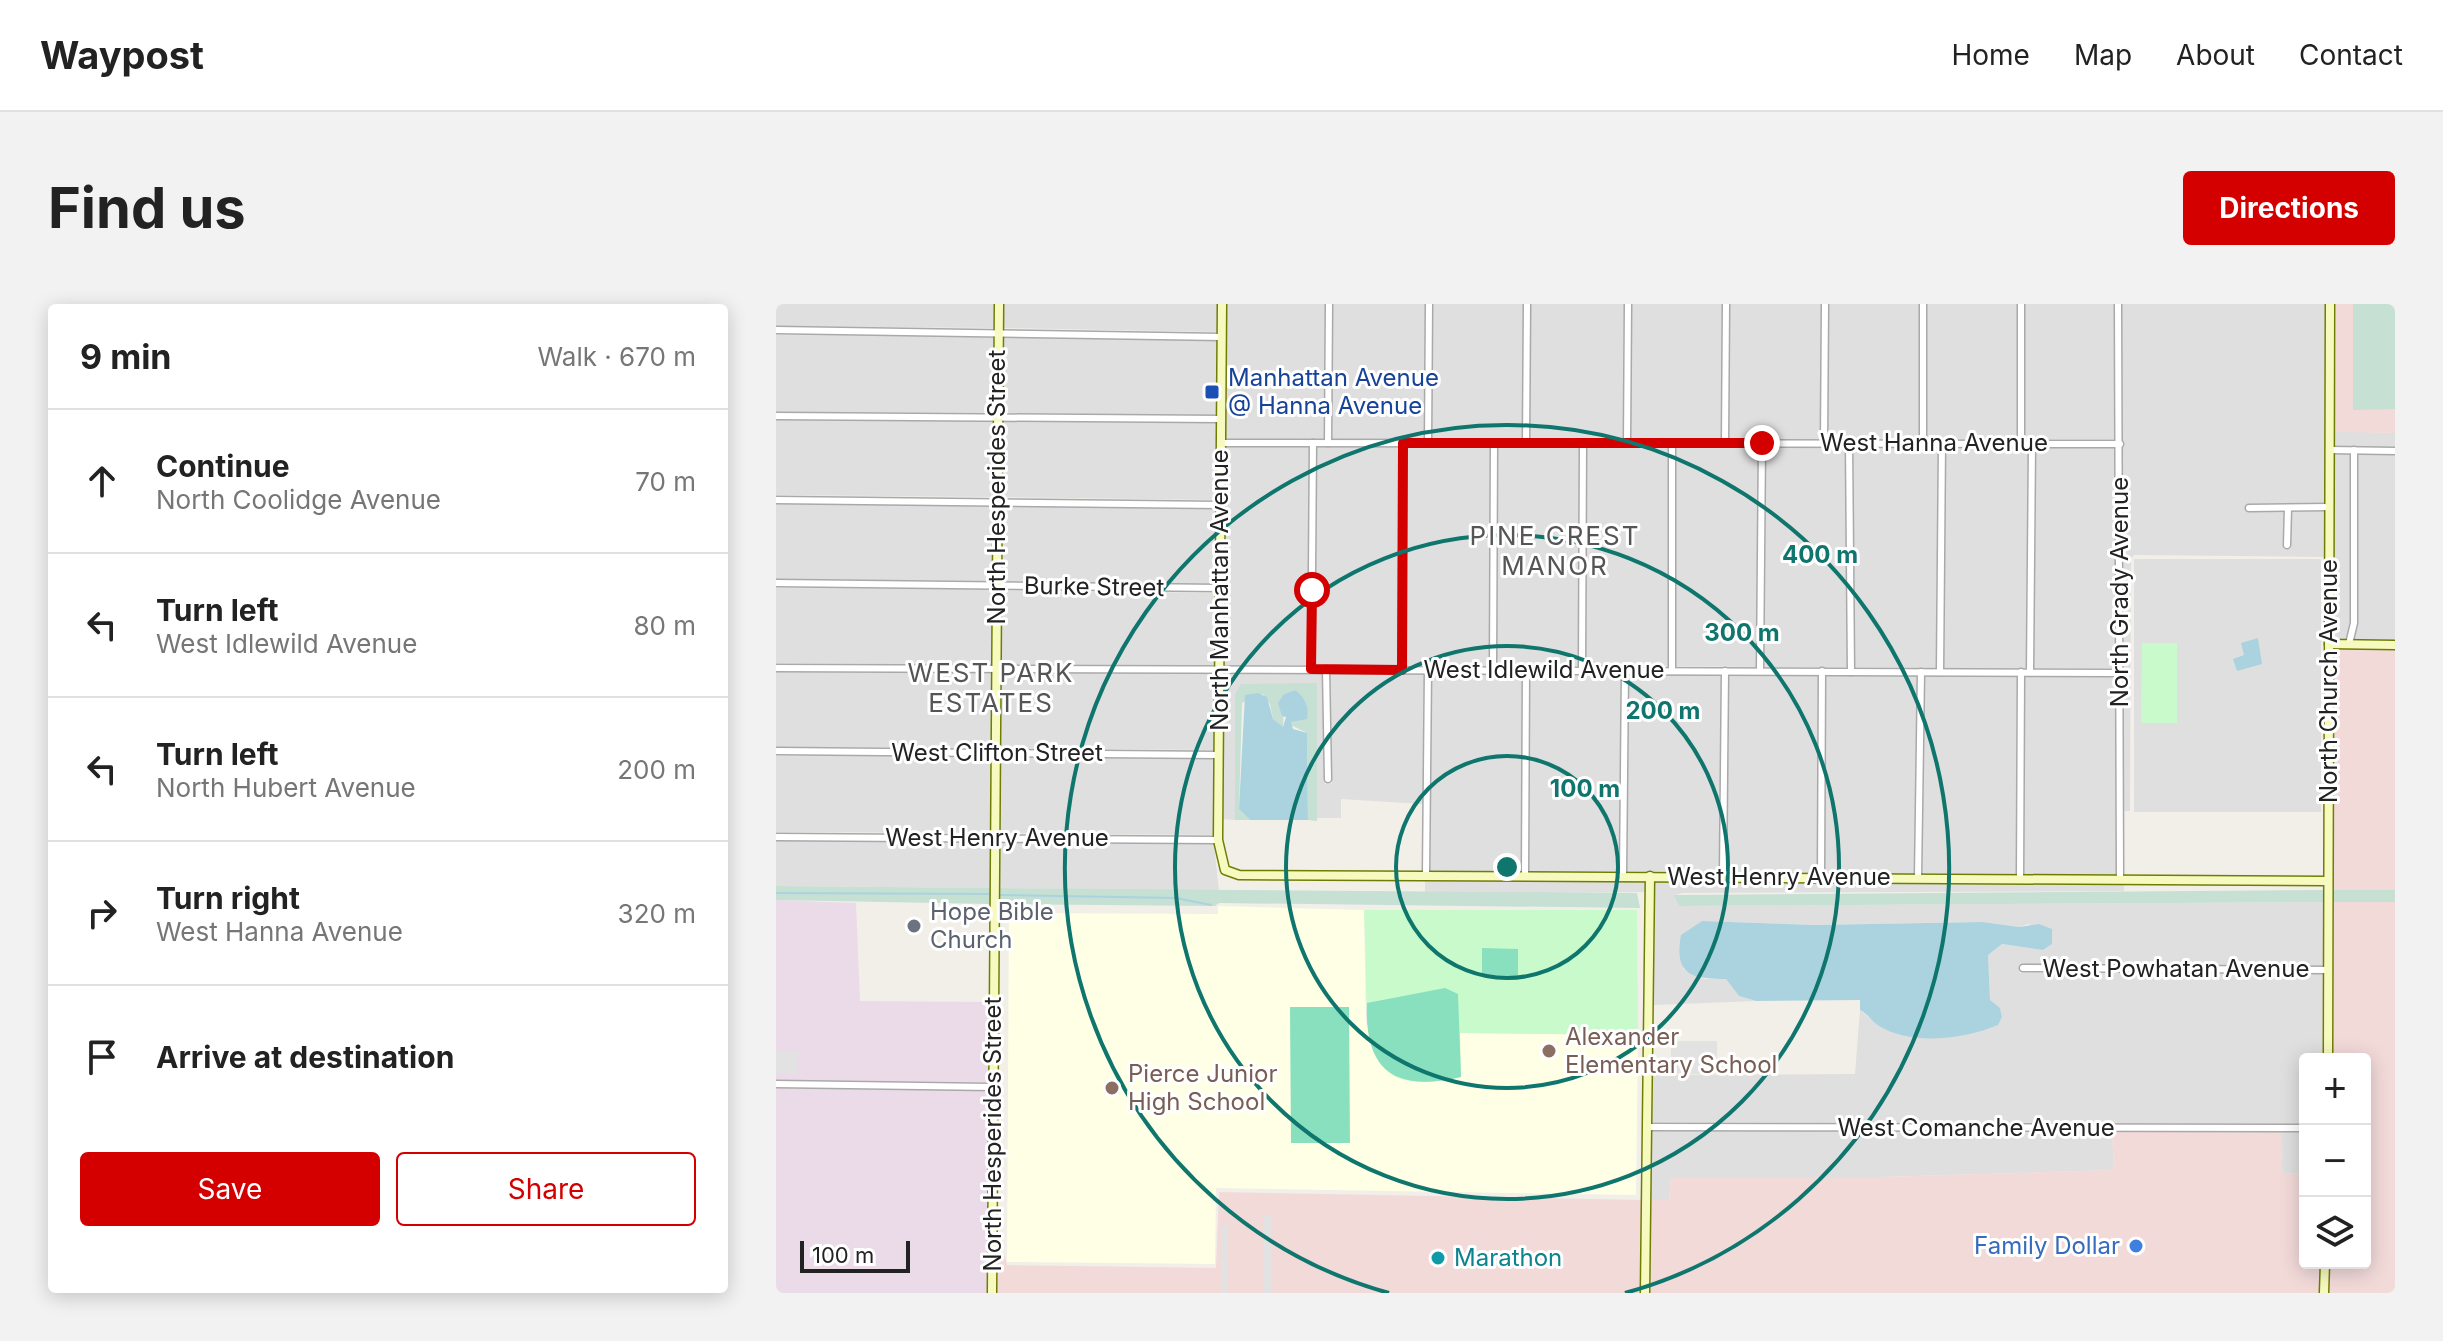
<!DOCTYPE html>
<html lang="en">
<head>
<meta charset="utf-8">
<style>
  :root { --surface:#fff; --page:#f2f2f2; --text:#222; --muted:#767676; --line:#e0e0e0; --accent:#d40000 }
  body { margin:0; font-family:Inter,sans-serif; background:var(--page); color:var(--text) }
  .controls { position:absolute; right:24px; bottom:24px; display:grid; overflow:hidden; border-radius:8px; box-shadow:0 4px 20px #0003 }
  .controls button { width:72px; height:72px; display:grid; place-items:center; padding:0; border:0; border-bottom:2px solid var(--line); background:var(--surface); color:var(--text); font:40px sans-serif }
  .scale { position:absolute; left:24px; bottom:20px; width:110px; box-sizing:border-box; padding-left:8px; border:4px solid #222; border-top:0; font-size:22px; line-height:28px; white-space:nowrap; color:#222; -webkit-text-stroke:6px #fff; paint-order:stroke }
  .stop { position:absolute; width:24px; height:24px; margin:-18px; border:6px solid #d40000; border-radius:50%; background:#fff }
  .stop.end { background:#d40000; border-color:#fff; box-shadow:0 2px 8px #0008 }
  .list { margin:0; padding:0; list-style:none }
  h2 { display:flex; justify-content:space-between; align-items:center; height:104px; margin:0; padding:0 32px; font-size:34px }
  h2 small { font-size:26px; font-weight:400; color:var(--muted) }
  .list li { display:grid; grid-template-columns:52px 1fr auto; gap:24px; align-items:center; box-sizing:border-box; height:144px; padding:0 32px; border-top:2px solid var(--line) }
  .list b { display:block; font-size:30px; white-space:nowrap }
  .list p { margin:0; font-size:26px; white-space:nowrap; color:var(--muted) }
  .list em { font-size:26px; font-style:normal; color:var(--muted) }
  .actions { display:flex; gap:16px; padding:24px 32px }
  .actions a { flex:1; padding:18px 0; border:2px solid var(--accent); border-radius:8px; text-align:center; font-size:28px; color:var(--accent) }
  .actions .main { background:var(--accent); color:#fff }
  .icon { flex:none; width:44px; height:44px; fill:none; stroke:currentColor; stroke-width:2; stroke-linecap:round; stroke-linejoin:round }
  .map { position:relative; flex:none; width:1619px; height:989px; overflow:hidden; border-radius:8px }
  header { display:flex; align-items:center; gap:48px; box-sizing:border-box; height:112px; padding:0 40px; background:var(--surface); border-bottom:2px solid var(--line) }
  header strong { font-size:38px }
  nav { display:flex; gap:44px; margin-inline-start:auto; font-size:28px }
  .intro { display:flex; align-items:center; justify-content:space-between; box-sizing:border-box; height:192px; padding:0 48px }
  h1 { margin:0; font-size:56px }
  .button { padding:20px 36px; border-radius:8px; background:var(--accent); color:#fff; font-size:28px; font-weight:700 }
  main { display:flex; gap:48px; padding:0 48px }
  aside { flex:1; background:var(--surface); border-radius:8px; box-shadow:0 4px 20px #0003 }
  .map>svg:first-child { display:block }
  .residential { fill:#e0dfdf }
  .commercial { fill:#f2dad9 }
  .industrial { fill:#ebdbe8 }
  .education { fill:#ffffe5 }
  .wetland { fill:#c6e0d4 }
  .park { fill:#c8facc }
  .pitch { fill:#88e0be }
  .parking { fill:#e2e2e2 }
  .water { fill:#aad3df }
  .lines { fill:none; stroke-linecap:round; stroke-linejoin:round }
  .stream { stroke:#aad3df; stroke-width:2 }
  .street-casing { stroke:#a9a9a9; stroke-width:9 }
  .secondary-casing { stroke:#707d05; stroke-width:11 }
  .street { stroke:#fff; stroke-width:6 }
  .secondary { stroke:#f7fabf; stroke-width:8 }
  .route { stroke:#d40000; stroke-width:10 }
  .ring { fill:none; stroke:#0f766e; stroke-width:4 }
  .transit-dot { fill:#1a4fb4; stroke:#fff; stroke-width:3 }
  .worship-dot { fill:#6b7280; stroke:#fff; stroke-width:3 }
  .education-dot { fill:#8d6e63; stroke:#fff; stroke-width:3 }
  .shop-dot { fill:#3f7fe0; stroke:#fff; stroke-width:3 }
  .culture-dot { fill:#0f9aa8; stroke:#fff; stroke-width:3 }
  .labels { text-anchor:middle; stroke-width:6; stroke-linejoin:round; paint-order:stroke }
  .transit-label { font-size:24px; fill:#164399; stroke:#fff; text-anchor:start }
  .street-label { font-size:24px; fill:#222; stroke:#fff }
  .worship-label { font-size:24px; fill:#5b616d; stroke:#fff; text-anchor:start }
  .education-label { font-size:24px; fill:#785e54; stroke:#fff; text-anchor:start }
  .shop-label { font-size:24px; fill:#366cbe; stroke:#fff; text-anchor:end }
  .culture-label { font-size:24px; fill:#0d838f; stroke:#fff; text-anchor:start }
  .neighbourhood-label { font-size:26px; letter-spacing:2px; fill:#555; stroke:#fff }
  .centre { fill:#0f766e; stroke:#fff; stroke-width:4 }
  .ring-label { font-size:24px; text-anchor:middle; font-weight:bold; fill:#0f766e; stroke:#fff; stroke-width:6; stroke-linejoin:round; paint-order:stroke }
</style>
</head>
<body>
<header>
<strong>Waypost</strong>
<nav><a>Home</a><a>Map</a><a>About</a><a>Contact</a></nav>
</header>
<div class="intro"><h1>Find us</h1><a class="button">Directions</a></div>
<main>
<aside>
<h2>9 min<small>Walk · 670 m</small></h2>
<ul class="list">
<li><svg class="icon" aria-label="ahead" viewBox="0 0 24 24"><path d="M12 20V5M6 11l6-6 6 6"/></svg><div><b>Continue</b><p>North Coolidge Avenue</p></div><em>70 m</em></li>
<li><svg class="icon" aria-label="left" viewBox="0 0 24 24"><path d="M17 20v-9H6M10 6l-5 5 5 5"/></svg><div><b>Turn left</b><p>West Idlewild Avenue</p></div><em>80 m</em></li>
<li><svg class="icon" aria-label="left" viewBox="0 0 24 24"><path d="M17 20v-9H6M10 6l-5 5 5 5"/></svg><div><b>Turn left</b><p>North Hubert Avenue</p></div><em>200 m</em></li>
<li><svg class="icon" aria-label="right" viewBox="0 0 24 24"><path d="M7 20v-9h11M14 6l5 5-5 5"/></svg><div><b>Turn right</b><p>West Hanna Avenue</p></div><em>320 m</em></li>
<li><svg class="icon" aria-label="arrive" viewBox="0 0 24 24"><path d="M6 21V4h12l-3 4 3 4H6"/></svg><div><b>Arrive at destination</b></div></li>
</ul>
<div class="actions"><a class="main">Save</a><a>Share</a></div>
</aside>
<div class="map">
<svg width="1619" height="989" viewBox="0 0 1619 989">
  <rect width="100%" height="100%" fill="#f2efe9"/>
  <g class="residential">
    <polygon points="0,0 219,0 219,24 0,22"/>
    <polygon points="227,0 442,0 442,28 227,24"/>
    <polygon points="450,0 549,0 548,135 449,135"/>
    <polygon points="557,0 649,0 648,135 556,135"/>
    <polygon points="656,0 748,0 747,135 656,135"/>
    <polygon points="755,0 848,0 847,135 754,135"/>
    <rect x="855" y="0" width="91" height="135"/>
    <polygon points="953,0 1045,0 1044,135 953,135"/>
    <polygon points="1052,0 1144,0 1143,135 1052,135"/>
    <polygon points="1151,0 1242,0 1241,135 1151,135"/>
    <polygon points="1249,0 1339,0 1340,135 1249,135"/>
    <polygon points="1346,0 1550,0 1549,199 1470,200 1470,208 1508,208 1508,245 1515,245 1516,208 1549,207 1549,507 1548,253 1358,251 1355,255 1354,507 1348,507"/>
    <polygon points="1558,0 1560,127 1619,129 1619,336 1578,336 1582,318 1581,142 1574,142 1574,318 1570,336 1557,336"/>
    <polygon points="0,31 219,32 218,109 0,108"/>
    <polygon points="227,32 442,37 441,111 226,109"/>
    <polygon points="0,116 218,117 218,193 0,191"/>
    <polygon points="226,117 441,119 441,196 225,193"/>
    <polygon points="448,143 533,143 532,271 539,271 541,143 623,143 623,361 539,361 540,283 533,282 531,361 447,361"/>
    <polygon points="631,143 714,143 713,362 630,361"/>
    <polygon points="722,143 803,144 803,362 721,362"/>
    <polygon points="811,144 893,144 892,362 810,362"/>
    <polygon points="900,144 982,144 981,363 900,362"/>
    <polygon points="990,144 1070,144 1071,363 988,363"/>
    <polygon points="1077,144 1162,144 1160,364 1079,363"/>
    <polygon points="1169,144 1252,144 1250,364 1168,364"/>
    <polygon points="1260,144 1340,144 1341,364 1258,364"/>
    <polygon points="0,200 218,202 217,277 0,275"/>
    <polygon points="225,202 440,205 440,280 224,277"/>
    <rect x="1358" y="255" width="187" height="253"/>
    <polygon points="0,284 217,285 216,361 0,359"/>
    <polygon points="224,286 440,289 439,361 224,361"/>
    <polygon points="0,368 216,369 215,444 0,443"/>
    <polygon points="224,369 439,369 439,446 223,444"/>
    <polygon points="447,369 547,370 549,480 556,479 554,370 648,370 647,500 565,495 565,514 541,514 541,380 459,390 459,516 446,515"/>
    <polygon points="656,370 746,370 745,568 654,567"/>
    <polygon points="754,370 845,371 843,567 753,568"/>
    <polygon points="853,371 945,371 943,568 851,567"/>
    <polygon points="953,371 1042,372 1041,569 951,568"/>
    <polygon points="1050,372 1142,372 1139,569 1049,569"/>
    <polygon points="1149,372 1241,372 1240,570 1146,569"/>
    <polygon points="1248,373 1341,373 1340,571 1248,570"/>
    <polygon points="0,452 215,452 214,529 0,528"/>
    <polygon points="223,452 439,455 438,531 222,529"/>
    <polygon points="0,537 214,537 214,584 0,582"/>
    <polygon points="222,537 438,540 443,587 222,584"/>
    <polygon points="649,576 870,576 870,588 649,590"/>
    <polygon points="878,576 1348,580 1348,587 907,589 899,591 903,602 1549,598 1549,662 1243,661 1244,669 1549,670 1549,755 1529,755 1529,820 875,818 877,771 1079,770 1084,706 1101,721 1120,729 1177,732 1221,721 1226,713 1224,704 1214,697 1212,651 1226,640 1267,646 1276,640 1253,620 1243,623 1207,618 1038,621 926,617 907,665 928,675 950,675 963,692 980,697 877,701"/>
    <polygon points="874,827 1336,828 1338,866 1106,873 895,873 893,896 874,896"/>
    <polygon points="1505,828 1529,828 1529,869 1506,870"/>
  </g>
  <g class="commercial">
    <polygon points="1560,0 1577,0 1577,105 1619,105 1619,129 1559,128"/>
    <polygon points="1557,345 1619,345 1619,586 1556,586"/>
    <polygon points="1556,598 1619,598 1619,989 1552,989 1552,959 1589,959 1589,755 1556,755"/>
    <polygon points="1336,828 1505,828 1506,870 1529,869 1529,959 1545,959 1544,989 873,989 874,896 893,896 895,873 1106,873 1338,866"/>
    <polygon points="443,888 866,896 865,989 220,989 219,949 228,949 231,961 440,964"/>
  </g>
  <g class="industrial">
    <polygon points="0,596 80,599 84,697 214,698 213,778 0,776"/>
    <polygon points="0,784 213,787 212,989 0,989"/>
  </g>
  <polygon class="education" points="442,602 588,606 590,719 618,772 668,777 684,729 862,731 860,891 440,884 439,960 231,958 233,609 442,610"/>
  <g class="wetland">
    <polygon points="1577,0 1619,0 1619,105 1577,106"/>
    <polygon points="541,379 541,517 532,516 531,429 515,421 515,418 532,411 530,399 519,386 508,390 507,424 497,415 494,400 487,390 466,399 463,505 474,516 459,516 459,390 465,380"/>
    <polygon points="0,582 214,584 214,600 0,596"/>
    <polygon points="222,584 861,589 864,604 443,599 439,602 222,600"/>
    <polygon points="1549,586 1549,598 903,602 898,591"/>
    <rect x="1556" y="586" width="63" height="12"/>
  </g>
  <g class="park">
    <polygon points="1366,339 1401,339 1401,419 1365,419"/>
    <path d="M 588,606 L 861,606 L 862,731 L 684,729 L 685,773 C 604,791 592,759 590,687 C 590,660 589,633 588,606 Z"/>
  </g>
  <g class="pitch">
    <polygon points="706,644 742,645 742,673 706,673"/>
    <path d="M 669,684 L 682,690 L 685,773 C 620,788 588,768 591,699 Z"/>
    <polygon points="514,703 573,703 574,839 515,839"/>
  </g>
  <g class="parking">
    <rect x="895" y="737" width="46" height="33"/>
    <polygon points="0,748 21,748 21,770 0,769"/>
    <polygon points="495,910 495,989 487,989 488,912"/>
    <polygon points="451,919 451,989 445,989 445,922"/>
  </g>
  <g class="water">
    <polygon points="1482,334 1486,360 1461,367 1457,355 1468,351 1465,339"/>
    <path d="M 519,386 C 529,393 534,404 531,415 L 515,418 L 517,425 L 531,429 L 532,516 L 474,516 L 463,505 L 469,391 L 482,389 L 491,393 L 497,415 L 507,423 L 510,413 L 506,412 L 502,399 L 508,390 Z"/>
    <path d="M 926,617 L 1039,621 L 1207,618 L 1243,623 L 1263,620 L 1276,625 L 1276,640 L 1267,646 L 1226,640 L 1212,651 L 1214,696 L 1224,704 L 1226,713 L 1222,721 C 1188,735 1136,742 1103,722 C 1096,718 1092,710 1084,706 L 1084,696 L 980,697 L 963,692 L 950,675 C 914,675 898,670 905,631 Z"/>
  </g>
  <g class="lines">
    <g class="stream">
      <polyline points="0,589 215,590"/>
      <polyline points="222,591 400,594 435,601"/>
    </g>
    <g class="street-casing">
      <g id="street">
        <polyline points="1342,0 1344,575"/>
        <polyline points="0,26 446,33"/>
        <polyline points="0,112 445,115"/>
        <polyline points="445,139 1344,140"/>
        <polyline points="552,139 553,0"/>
        <polyline points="652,139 653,0"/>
        <polyline points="750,139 751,0"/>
        <polyline points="851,139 852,0"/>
        <polyline points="949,139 950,0"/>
        <polyline points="1048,139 1049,0"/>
        <polyline points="1073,139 1075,368"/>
        <polyline points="1147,139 1147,0"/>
        <polyline points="1245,140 1245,0"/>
        <polyline points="1554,146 1619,147"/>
        <polyline points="0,196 444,201"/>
        <polyline points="1473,204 1553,203"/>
        <polyline points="1511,241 1512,204"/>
        <polyline points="536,267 537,139"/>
        <polyline points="0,279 444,284"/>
        <polyline points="1573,340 1578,319 1578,146"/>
        <polyline points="0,364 1345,369"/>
        <polyline points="535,365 536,286"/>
        <polyline points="550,365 552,475"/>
        <polyline points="626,366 627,139"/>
        <polyline points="717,366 718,139"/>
        <polyline points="806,366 807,139"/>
        <polyline points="896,367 896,139"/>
        <polyline points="984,367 986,139"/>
        <polyline points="1164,368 1166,139"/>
        <polyline points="1254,368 1256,140"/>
        <polyline points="0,447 443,451"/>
        <polyline points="0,533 442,536"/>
        <polyline points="650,571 652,366"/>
        <polyline points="749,572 750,366"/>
        <polyline points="847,572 849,367"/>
        <polyline points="947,573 949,367"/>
        <polyline points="1045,573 1046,367"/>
        <polyline points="1142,574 1145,368"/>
        <polyline points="1244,574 1245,368"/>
        <polyline points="1247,664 1553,666"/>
        <polyline points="0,780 217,783"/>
        <polyline points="871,823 1529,824"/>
      </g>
    </g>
    <g class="secondary-casing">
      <g id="secondary">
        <polyline points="446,0 442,536 449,566 463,571 1552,577"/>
        <polyline points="1553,340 1619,341"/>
        <polyline points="1552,755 1554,0"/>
        <polyline points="216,989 223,0"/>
        <polyline points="869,989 874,572"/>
        <polyline points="1548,989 1549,959"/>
      </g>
    </g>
    <use href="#street" class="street"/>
    <use href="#secondary" class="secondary"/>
  </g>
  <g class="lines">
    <polyline class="route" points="536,286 535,365 626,366 627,139 986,139"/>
  </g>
  <g class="ring">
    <circle cx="731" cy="563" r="111"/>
    <circle cx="731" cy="563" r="221"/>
    <circle cx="731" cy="563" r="332"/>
    <path d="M613 989A442 442 0 1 1 849 989"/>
  </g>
  <rect class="transit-dot" x="428" y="80" width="16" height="16" rx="4"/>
  <circle class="worship-dot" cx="138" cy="622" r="8"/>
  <g class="education-dot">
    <circle cx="773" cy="747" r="8"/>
    <circle cx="336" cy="784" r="8"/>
  </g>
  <circle class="shop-dot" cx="1360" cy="942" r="8"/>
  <circle class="culture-dot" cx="662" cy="954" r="8"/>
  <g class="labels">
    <g class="transit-label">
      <text x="452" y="82">Manhattan Avenue<tspan x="452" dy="28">@ Hanna Avenue</tspan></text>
    </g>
    <g class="street-label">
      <text x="1158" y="147">West Hanna Avenue</text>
      <text transform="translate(221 183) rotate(-90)" y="8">North Hesperides Street</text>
      <text transform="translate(318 283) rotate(1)" y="8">Burke Street</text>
      <text transform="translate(444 286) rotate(-90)" y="8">North Manhattan Avenue</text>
      <text transform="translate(1344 288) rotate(-90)" y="8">North Grady Avenue</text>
      <text x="768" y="374">West Idlewild Avenue</text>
      <text transform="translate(1553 377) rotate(-90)" y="8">North Church Avenue</text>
      <text x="221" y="457">West Clifton Street</text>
      <text x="221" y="542">West Henry Avenue</text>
      <text x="1003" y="581">West Henry Avenue</text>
      <text x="1400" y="673">West Powhatan Avenue</text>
      <text x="1200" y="832">West Comanche Avenue</text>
      <text transform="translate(217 830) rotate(-90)" y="8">North Hesperides Street</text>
    </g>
    <g class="worship-label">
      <text x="154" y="616">Hope Bible<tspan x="154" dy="28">Church</tspan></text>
    </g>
    <g class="education-label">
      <text x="789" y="741">Alexander<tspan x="789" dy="28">Elementary School</tspan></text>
      <text x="352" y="778">Pierce Junior<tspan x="352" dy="28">High School</tspan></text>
    </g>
    <g class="shop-label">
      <text x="1344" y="950">Family Dollar</text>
    </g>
    <g class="culture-label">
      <text x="678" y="962">Marathon</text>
    </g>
    <g class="neighbourhood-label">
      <text x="779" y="241">PINE CREST<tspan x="779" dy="30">MANOR</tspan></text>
      <text x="215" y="378">WEST PARK<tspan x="215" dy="30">ESTATES</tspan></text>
    </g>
  </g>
  <circle cx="731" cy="563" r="12" class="centre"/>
  <g class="ring-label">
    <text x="1044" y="259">400 m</text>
    <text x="966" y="337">300 m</text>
    <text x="887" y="415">200 m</text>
    <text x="809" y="493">100 m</text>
  </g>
</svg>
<div class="controls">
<button>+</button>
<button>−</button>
<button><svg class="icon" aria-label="layers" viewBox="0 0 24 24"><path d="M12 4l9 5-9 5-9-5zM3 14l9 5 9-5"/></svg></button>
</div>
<div class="scale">100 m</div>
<div class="stop" style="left:536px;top:286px"></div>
<div class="stop end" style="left:986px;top:139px"></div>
</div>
</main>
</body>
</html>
